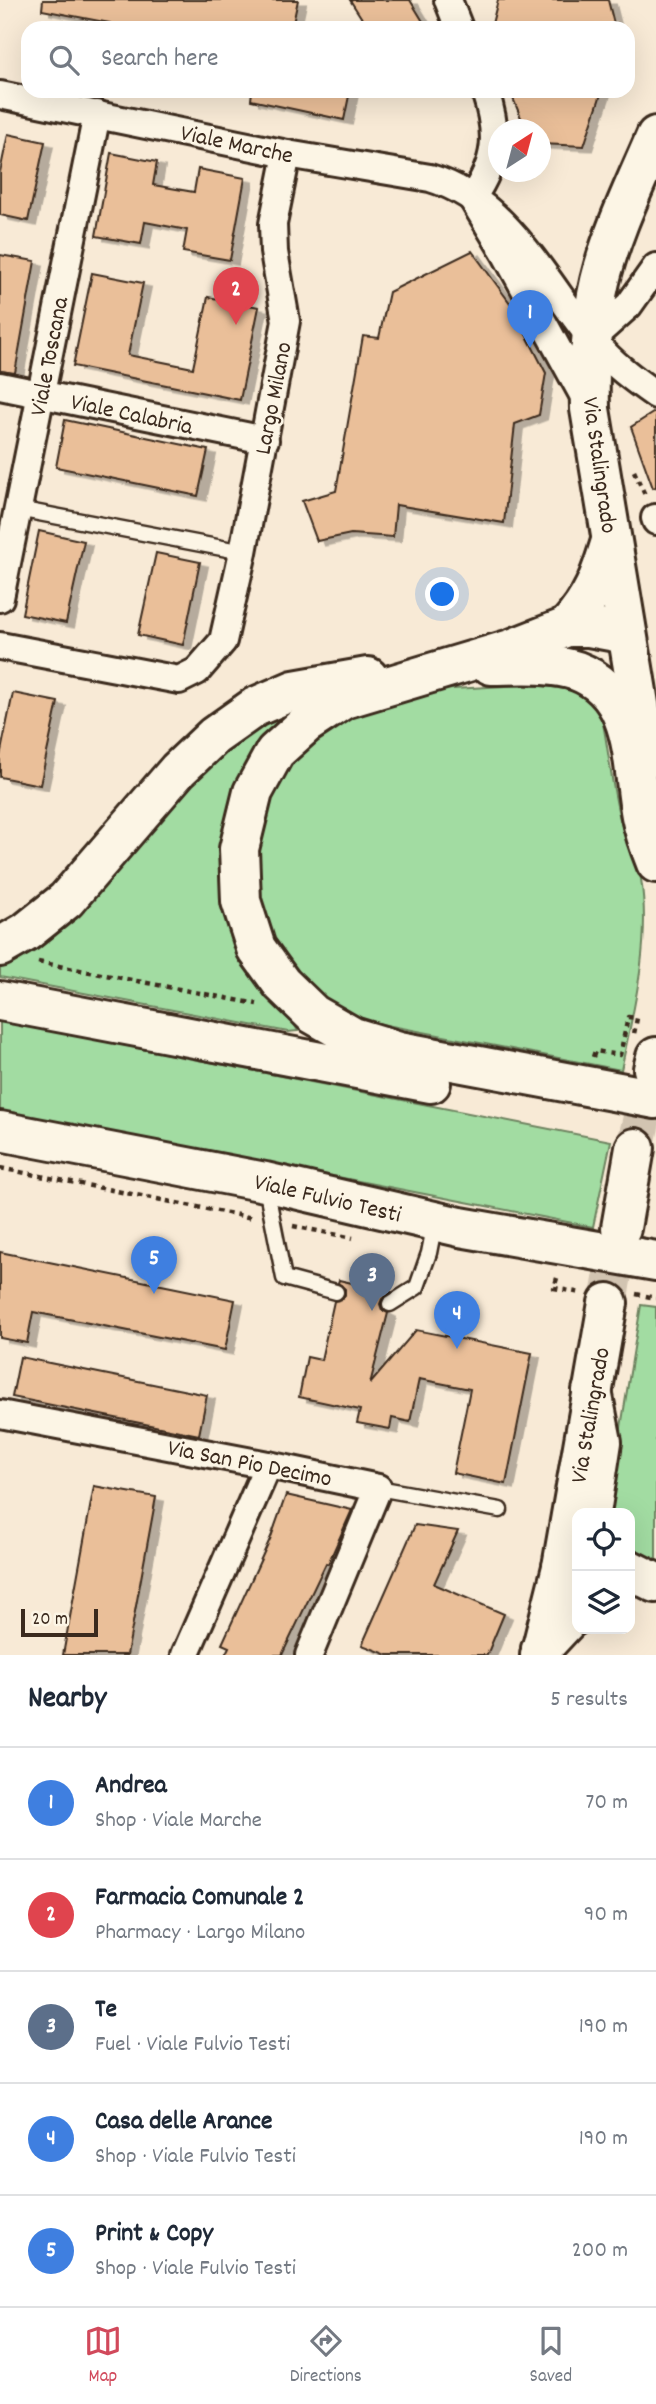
<!DOCTYPE html>
<html lang="en">
<head>
<meta charset="utf-8">
<style>
  :root { --surface:#fff; --page:#f2f2f3; --text:#1f2937; --muted:#747a83; --line:#e0e1e3; --accent:#d1495b }
  body { margin:0; font-family:Dekko,sans-serif; background:var(--page); color:var(--text) }
  .controls { position:absolute; right:21px; bottom:21px; display:grid; overflow:hidden; border-radius:14px; box-shadow:0 7px 28px #0002 }
  .controls button { width:63px; height:63px; display:grid; place-items:center; padding:0; border:0; border-bottom:2px solid var(--line); background:var(--surface); color:var(--text); font:35px sans-serif }
  .compass { position:absolute; left:488px; top:119px; width:63px; height:63px; border-radius:50%; background:var(--surface); box-shadow:0 7px 28px #0002; rotate:36deg }
  .scale { position:absolute; left:21px; bottom:18px; width:77px; box-sizing:border-box; padding-left:7px; border:4px solid #3b2a1e; border-top:0; font-size:19px; line-height:24px; white-space:nowrap; color:#3b2a1e; -webkit-text-stroke:5px #fcf5e5; paint-order:stroke }
  .you { position:absolute; left:443px; top:595px; width:24px; height:24px; margin:-18px; border:5px solid #fff; border-radius:50%; background:#1a73e8; box-shadow:0 0 0 10px #1a73e833 }
  .badge { display:grid; place-items:center; width:46px; height:46px; border-radius:50%; background:var(--accent); color:#fff; font-size:23px; font-weight:700 }
  .pin { position:absolute; translate:-50% -58px; filter:drop-shadow(0 2px 4px #0008) }
  .pin::after { content:''; position:absolute; top:37px; width:24px; height:21px; background:inherit; clip-path:polygon(0 0,100% 0,50% 100%) }
  .list { margin:0; padding:0; list-style:none }
  h2 { display:flex; justify-content:space-between; align-items:center; height:91px; margin:0; padding:0 28px; font-size:30px }
  h2 small { font-size:23px; font-weight:400; color:var(--muted) }
  .list li { display:grid; grid-template-columns:46px 1fr auto; gap:21px; align-items:center; box-sizing:border-box; height:112px; padding:0 28px; border-top:2px solid var(--line) }
  .list b { display:block; font-size:26px; white-space:nowrap }
  .list p { margin:0; font-size:23px; white-space:nowrap; color:var(--muted) }
  .list em { font-size:23px; font-style:normal; color:var(--muted) }
  .icon { flex:none; width:38px; height:38px; fill:none; stroke:currentColor; stroke-width:2; stroke-linecap:round; stroke-linejoin:round }
  .map { position:relative; flex:none; width:656px; height:1655px; overflow:hidden }
  .search { position:absolute; background:var(--surface); box-shadow:0 7px 28px #0002; left:21px; right:21px; top:21px; height:77px; display:flex; align-items:center; gap:18px; box-sizing:border-box; padding:0 24px; border-radius:21px; color:var(--muted); font-size:26px }
  .sheet { height:651px; background:var(--surface) }
  nav { display:flex; justify-content:space-around; align-items:center; box-sizing:border-box; height:98px; border-top:2px solid var(--line); background:var(--surface); font-size:19px; color:var(--muted) }
  nav a { display:grid; justify-items:center; gap:4px }
  nav .on { color:var(--accent) }
  .map>svg:first-child { display:block }
  .green { fill:#a2dca2; stroke:#6e8360; stroke-width:2 }
  .building { fill:#eabf99; stroke:#3b2a1e; stroke-width:2; filter:url(#shadow) }
  .lines { fill:none; stroke-linecap:round; stroke-linejoin:round }
  .secondary-tunnel { stroke:#d2c4b1; stroke-width:38; stroke-dasharray:38 19; stroke-linecap:butt }
  .lane-casing { stroke:#3b2a1e; stroke-width:19 }
  .street-casing { stroke:#3b2a1e; stroke-width:32 }
  .secondary-casing { stroke:#3b2a1e; stroke-width:44 }
  .highway-casing { stroke:#3b2a1e; stroke-width:44 }
  .path { stroke:#3b2a1e; stroke-width:4.5; stroke-dasharray:5 5; stroke-linecap:butt }
  .lane { stroke:#fcf5e5; stroke-width:14 }
  .street { stroke:#fcf5e5; stroke-width:26 }
  .secondary { stroke:#fcf5e5; stroke-width:38 }
  .highway { stroke:#fcf5e5; stroke-width:38 }
  .labels { text-anchor:middle; stroke-width:5; stroke-linejoin:round; paint-order:stroke }
  .street-label { font-size:24px; fill:#3b2a1e; stroke:#fcf5e5 }
</style>
</head>
<body>
<div class="map">
<svg width="656" height="1655" viewBox="0 0 656 1655">
  <defs>
    <filter id="shadow"><feDropShadow dx="8" dy="4.5" stdDeviation="0" flood-color="#0004"/></filter>
  </defs>
  <rect width="100%" height="100%" fill="#f8ead6"/>
  <filter id="ink" filterUnits="userSpaceOnUse"><feTurbulence type="fractalNoise" baseFrequency=".0143" numOctaves="2"/><feDisplacementMap in="SourceGraphic" scale="14" xChannelSelector="R" yChannelSelector="G"/><feConvolveMatrix kernelMatrix="1 2 1 2 8 2 1 2 1" color-interpolation-filters="sRGB"/></filter>
  <g filter="url(#ink)">
    <g class="green">
      <path d="M 521,685 C 557,688 582,683 602,718 C 609,753 612,789 621,823 C 626,842 638,860 641,879 C 651,941 634,1009 621,1070 L 329,1014 L 262,930 L 255,830 L 295,752 L 385,693 Z"/>
      <polygon points="273,715 282,726 232,812 290,1017 298,1031 288,1032 0,977 0,962 204,762"/>
      <polygon points="0,1021 611,1141 593,1227 0,1111"/>
      <polygon points="641,1305 656,1307 656,1571 649,1559 630,1550 630,1513 607,1513"/>
    </g>
    <g class="building">
      <polygon points="43,0 298,0 292,28 110,28 110,23 42,10"/>
      <polygon points="350,0 410,0 427,28 368,28"/>
      <polygon points="498,0 608,0 615,28 491,28"/>
      <polygon points="252,91 350,91 344,120 251,100"/>
      <polygon points="510,91 602,91 584,146 541,144 541,130 526,130"/>
      <polygon points="8,134 45,142 28,221 0,215 0,172"/>
      <polygon points="111,153 157,162 153,185 194,192 198,169 245,178 230,260 183,252 187,230 145,222 141,244 96,236"/>
      <polygon points="472,251 510,303 546,373 539,415 515,424 504,523 396,505 393,537 351,534 317,541 302,501 336,491 363,336 379,338 389,292"/>
      <polygon points="0,255 35,261 15,373 0,371"/>
      <polygon points="92,273 143,283 128,355 193,368 208,297 259,307 240,400 73,366"/>
      <polygon points="656,411 656,487 653,488 631,427"/>
      <polygon points="65,420 208,450 198,496 56,467"/>
      <polygon points="39,531 84,541 66,623 22,614"/>
      <polygon points="156,553 200,562 183,645 138,635"/>
      <polygon points="13,693 58,702 40,785 0,777 0,756"/>
      <polygon points="0,1252 235,1300 225,1350 33,1312 27,1343 0,1338"/>
      <polygon points="339,1280 391,1292 382,1299 380,1304 382,1310 388,1313 370,1384 416,1330 532,1353 506,1484 453,1473 470,1389 419,1379 410,1422 392,1418 390,1429 357,1423 360,1410 299,1397 307,1357 321,1360 334,1301 342,1299 345,1295 345,1289 338,1283"/>
      <polygon points="20,1357 207,1395 199,1435 12,1397"/>
      <polygon points="94,1486 156,1497 127,1655 63,1655"/>
      <polygon points="286,1495 352,1510 328,1564 326,1563 282,1655 225,1655 229,1647 222,1644 271,1537"/>
      <polygon points="415,1525 458,1531 434,1584 504,1614 487,1655 388,1655 362,1645"/>
    </g>
    <g class="lines">
      <g class="secondary-tunnel">
        <polyline points="635,1148 653,1069"/>
        <polyline points="608,1303 621,1228"/>
      </g>
      <g class="lane-casing">
        <g id="lane">
          <polyline points="18,509 243,552"/>
          <polyline points="266,1187 284,1278 336,1292"/>
          <polyline points="390,1304 417,1287 429,1253 435,1222"/>
          <polyline points="378,1488 500,1510"/>
        </g>
      </g>
      <g class="street-casing">
        <g id="street">
          <polyline points="448,0 459,28"/>
          <path d="M 485,91 C 499,134 498,160 472,198 L 505,253 L 587,402"/>
          <path d="M 0,95 L 287,154 L 430,178 C 509,201 546,285 595,343 C 613,364 633,379 656,395"/>
          <polyline points="591,339 629,305 656,267"/>
          <polyline points="0,386 265,440"/>
          <polyline points="655,518 656,521"/>
          <polyline points="0,598 97,114"/>
          <polyline points="0,646 179,680 197,671 223,641 243,552 286,321 274,252 273,224 287,154"/>
          <polyline points="0,1414 268,1465 378,1488 309,1655"/>
          <polyline points="185,1655 268,1465"/>
        </g>
      </g>
      <g class="secondary-casing">
        <g id="secondary">
          <path d="M 648,758 L 590,409 C 589,366 590,323 600,281 C 612,231 636,183 656,136"/>
          <polyline points="653,1069 656,1057"/>
          <polyline points="621,1228 635,1148"/>
          <polyline points="540,1655 562,1567 608,1303"/>
        </g>
      </g>
      <g class="highway-casing">
        <g id="highway">
          <path d="M 567,627 C 593,598 600,577 611,541"/>
          <polyline points="627,634 589,627 567,627 511,649 344,699 306,724 275,752 253,792 239,849 241,901 256,948 282,984 313,1014 353,1037 399,1051 656,1099"/>
          <path d="M 491,665 C 518,665 551,662 577,671 C 638,694 631,764 641,816 C 644,832 650,848 656,863"/>
          <polyline points="0,947 26,932 66,900 178,770 214,736 255,707 294,690 368,677"/>
          <polyline points="0,1001 431,1083"/>
          <polyline points="0,1131 265,1182 460,1227 656,1261"/>
          <polyline points="591,1513 602,1442 592,1391"/>
          <polyline points="562,1567 577,1578"/>
          <polyline points="630,1570 656,1583"/>
          <polyline points="541,1649 569,1619 577,1614"/>
        </g>
      </g>
      <g class="path">
        <polyline points="634,471 645,495"/>
        <polyline points="38,962 257,1004"/>
        <polyline points="593,1057 595,1051 620,1055 628,1017 637,1018 634,1034"/>
        <polyline points="0,1168 253,1218"/>
        <polyline points="293,1226 353,1238"/>
        <polyline points="557,1278 554,1288 581,1293"/>
        <polyline points="636,1294 656,1298"/>
      </g>
      <use href="#lane" class="lane"/>
      <use href="#street" class="street"/>
      <use href="#secondary" class="secondary"/>
      <use href="#highway" class="highway"/>
    </g>
  </g>
  <g class="labels">
    <g class="street-label">
      <text transform="translate(237 143) rotate(12)" y="8">Viale Marche</text>
      <text transform="translate(48 356) rotate(-79)" y="8">Viale Toscana</text>
      <text transform="translate(272 398) rotate(-79)" y="8">Largo Milano</text>
      <text transform="translate(132 413) rotate(12)" y="8">Viale Calabria</text>
      <text transform="translate(601 465) rotate(82)" y="8">Via Stalingrado</text>
      <text transform="translate(328 1197) rotate(13)" y="8">Viale Fulvio Testi</text>
      <text transform="translate(589 1415) rotate(-80)" y="8">Via Stalingrado</text>
      <text transform="translate(250 1462) rotate(11)" y="8">Via San Pio Decimo</text>
    </g>
  </g>
</svg>
<div class="controls">
<button><svg class="icon" aria-label="locate" viewBox="0 0 24 24"><circle cx="12" cy="12" r="6"/><path d="M12 2v4M12 18v4M2 12h4M18 12h4"/></svg></button>
<button><svg class="icon" aria-label="layers" viewBox="0 0 24 24"><path d="M12 4l9 5-9 5-9-5zM3 14l9 5 9-5"/></svg></button>
</div>
<svg class="compass" viewBox="-18 -18 36 36"><path d="M0-13l5 13h-10z" fill="#e53935"/><path d="M0 13l5-13h-10z" fill="#747a83"/></svg>
<div class="scale">20 m</div>
<div class="you"></div>
<div class="pin badge" style="left:530px;top:348px;background:#3f7fe0">1</div>
<div class="pin badge" style="left:236px;top:325px;background:#e0444e">2</div>
<div class="pin badge" style="left:372px;top:1311px;background:#5c6f8a">3</div>
<div class="pin badge" style="left:457px;top:1349px;background:#3f7fe0">4</div>
<div class="pin badge" style="left:154px;top:1294px;background:#3f7fe0">5</div>
<div class="search"><svg class="icon" aria-label="search" viewBox="0 0 24 24"><circle cx="10" cy="10" r="6"/><path d="M15 15l6 6"/></svg>Search here</div>
</div>
<section class="sheet">
<h2>Nearby<small>5 results</small></h2>
<ul class="list">
<li><span class="badge" style="background:#3f7fe0">1</span><div><b>Andrea</b><p>Shop · Viale Marche</p></div><em>70 m</em></li>
<li><span class="badge" style="background:#e0444e">2</span><div><b>Farmacia Comunale 2</b><p>Pharmacy · Largo Milano</p></div><em>90 m</em></li>
<li><span class="badge" style="background:#5c6f8a">3</span><div><b>Te</b><p>Fuel · Viale Fulvio Testi</p></div><em>190 m</em></li>
<li><span class="badge" style="background:#3f7fe0">4</span><div><b>Casa delle Arance</b><p>Shop · Viale Fulvio Testi</p></div><em>190 m</em></li>
<li><span class="badge" style="background:#3f7fe0">5</span><div><b>Print &amp; Copy</b><p>Shop · Viale Fulvio Testi</p></div><em>200 m</em></li>
</ul>
</section>
<nav>
<a class="on"><svg class="icon" aria-label="map" viewBox="0 0 24 24"><path d="M3 6l6-2 6 2 6-2v14l-6 2-6-2-6 2zM9 4v14M15 6v14"/></svg>Map</a>
<a><svg class="icon" aria-label="directions" viewBox="0 0 24 24"><path d="M12 3l9 9-9 9-9-9zM9 14v-3h6M13 9l2 2-2 2"/></svg>Directions</a>
<a><svg class="icon" aria-label="saved" viewBox="0 0 24 24"><path d="M7 4h10v16l-5-4-5 4z"/></svg>Saved</a>
</nav>
</body>
</html>
